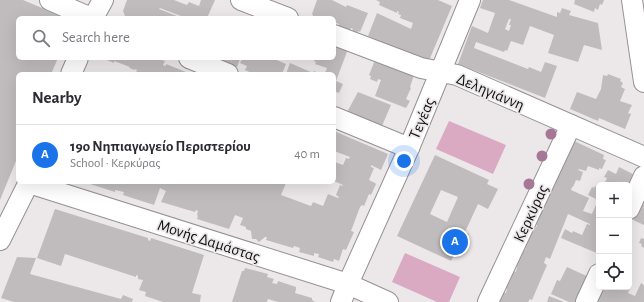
<!DOCTYPE html>
<html lang="en">
<head>
<meta charset="utf-8">
<style>
  :root { --surface:#fff; --page:#f7f7f7; --text:#2b2b33; --muted:#7c7c81; --line:#e1e1e2; --accent:#1a73e8 }
  body { margin:0; font-family:"Alegreya Sans",sans-serif; background:var(--page); color:var(--text) }
  .controls { position:absolute; right:12px; bottom:12px; display:grid; overflow:hidden; border-radius:6px; box-shadow:0 4px 16px #0002 }
  .controls button { width:36px; height:36px; display:grid; place-items:center; padding:0; border:0; border-bottom:1px solid var(--line); background:var(--surface); color:var(--text); font:20px sans-serif }
  .you { position:absolute; left:404px; top:161px; width:14px; height:14px; margin:-10px; border:3px solid #fff; border-radius:50%; background:#1a73e8; box-shadow:0 0 0 6px #1a73e833 }
  .badge { display:grid; place-items:center; width:26px; height:26px; border-radius:50%; background:var(--accent); color:#fff; font-size:13px; font-weight:700 }
  .pin { position:absolute; translate:-50% -50%; border:2px solid #fff; box-shadow:0 1px 4px #0006 }
  .list { margin:0; padding:0; list-style:none }
  h2 { display:flex; justify-content:space-between; align-items:center; height:52px; margin:0; padding:0 16px; font-size:17px }
  h2 small { font-size:13px; font-weight:400; color:var(--muted) }
  .list li { display:grid; grid-template-columns:26px 1fr auto; gap:12px; align-items:center; box-sizing:border-box; height:60px; padding:0 16px; border-top:1px solid var(--line) }
  .list b { display:block; font-size:15px; white-space:nowrap }
  .list p { margin:0; font-size:13px; white-space:nowrap; color:var(--muted) }
  .list em { font-size:13px; font-style:normal; color:var(--muted) }
  .icon { flex:none; width:22px; height:22px; fill:none; stroke:currentColor; stroke-width:2; stroke-linecap:round; stroke-linejoin:round }
  .map { position:relative; flex:none; width:644px; height:302px; overflow:hidden }
  .search { position:absolute; background:var(--surface); box-shadow:0 4px 16px #0002; left:16px; top:16px; width:320px; height:44px; display:flex; align-items:center; gap:10px; box-sizing:border-box; padding:0 14px; border-radius:6px; color:var(--muted); font-size:15px }
  .panel { position:absolute; background:var(--surface); box-shadow:0 4px 16px #0002; left:16px; top:72px; width:320px; height:112px; border-radius:6px }
  .map>svg:first-child { display:block }
  .pitch { fill:#daaac3 }
  .building { fill:#c0bcbe; fill-rule:evenodd }
  .lines { fill:none; stroke-linecap:round; stroke-linejoin:round }
  .minor-casing { stroke:#959193; stroke-width:22 }
  .minor { stroke:#fff; stroke-width:20 }
  .tree { fill:#a67895 }
  .labels { text-anchor:middle; stroke-width:3.5; stroke-linejoin:round; paint-order:stroke }
  .street-label { font-size:16px; fill:#100f0f; stroke:#ece8ea }
</style>
</head>
<body>
<div class="map">
<svg width="644" height="302" viewBox="0 0 644 302">
  <rect width="100%" height="100%" fill="#ece8ea"/>
  <g class="pitch">
    <polygon points="449,121 506,145 493,174 436,149"/>
    <polygon points="405,253 460,277 449,302 437,302 392,282"/>
  </g>
  <g class="building">
    <polygon points="0,0 23,0 66,18 18,18 18,58 58,58 51,74 18,74 18,156 0,200"/>
    <polygon points="127,0 174,0 187,5 189,2 199,6 201,0 215,0 207,18 186,18 160,8 159,9 182,18 129,18 125,16 123,11"/>
    <polygon points="317,0 332,0 346,7 347,5 368,13 360,32 358,31 357,33 352,31 353,29 351,28 349,32 338,27 339,24 334,22 334,18 319,18 318,17 318,18 315,18 312,17 313,15 312,14"/>
    <polygon points="376,0 438,0 452,6 428,63 376,43 377,40 368,36 377,13 411,29 413,23 400,18 401,15 398,14 399,12 397,11 397,13 379,5 380,2"/>
    <path d="M 483,0 L 509,0 L 557,17 L 557,12 L 560,13 L 562,8 L 571,11 L 569,15 L 598,23 L 602,50 L 584,45 L 578,62 L 548,53 L 554,35 L 530,26 L 523,45 L 511,41 L 507,51 L 505,50 L 504,52 L 476,42 L 474,48 L 528,69 L 529,67 L 541,72 L 545,62 L 557,66 L 545,98 L 458,64 L 472,26 L 488,33 L 495,13 L 480,8 ZM 509,19 L 511,19 L 509,25 L 511,25 L 509,31 L 505,29 Z"/>
    <polygon points="575,0 604,0 602,5 600,4 598,10 595,8 594,12 574,4"/>
    <polygon points="334,43 348,49 336,81 343,84 339,93 334,91 334,74 327,74 325,73 327,68 315,64 316,62 314,61 314,59 311,58 334,58"/>
    <polygon points="102,58 156,58 165,61 163,65 166,66 166,64 191,74 140,74 136,73 137,70 135,69 135,70 129,68 130,67 114,61 114,63"/>
    <polygon points="213,58 272,58 286,64 282,74 254,74 245,70 247,66 240,63 242,59 240,59 237,67"/>
    <polygon points="375,60 414,75 410,87 411,88 406,99 410,101 406,108 375,96 381,80 378,79 377,82 370,79 371,76 369,75"/>
    <polygon points="290,63 313,73 314,71 321,74 286,74"/>
    <polygon points="608,74 621,79 620,81 623,83 621,87 625,89 620,101 632,105 628,113 631,114 625,129 599,118 598,121 570,109 577,92 596,99 601,89 603,75 607,76"/>
    <polygon points="358,92 391,105 381,128 346,114"/>
    <polygon points="334,131 388,154 381,170 371,165 371,167 374,168 369,180 375,183 376,184 371,195 369,194 364,206 362,205 360,207 351,231 354,232 346,250 343,249 339,261 334,259 333,262 318,257 319,254 314,253 314,256 299,252 300,248 294,246 293,248 266,240 267,237 265,237 259,242 256,239 252,239 251,231 246,229 246,227 240,225 243,218 235,215 229,229 197,219 198,216 197,215 198,211 196,210 195,212 161,202 166,191 160,188 154,205 123,195 124,192 115,190 115,192 84,182 282,182 286,183 281,195 311,206 313,202 323,206 328,194 338,198 339,197 336,195 340,185 342,186 343,185 334,181 335,162 343,165 346,158 349,159 350,157 334,151"/>
    <polygon points="572,140 604,155 603,159 606,160 602,169 599,168 599,170 588,166 586,171 579,169 578,170 583,172 580,181 576,180 573,187 572,187 571,190 589,198 583,211 592,214 598,200 588,195 592,187 594,188 595,186 599,188 599,254 561,238 565,229 572,233 573,231 582,235 587,224 590,225 590,224 568,214 550,259 546,257 544,263 547,265 532,300 530,299 528,302 499,302 503,292 506,293 507,289 505,288 512,270 516,272 517,267 515,267 522,249 525,250 526,246 525,246 532,228 535,229 535,227 536,228 537,225 535,224 542,207 544,208 546,204 544,203 552,185 555,186 556,181 554,181"/>
    <path d="M 435,155 L 489,180 L 487,184 L 498,189 L 488,209 L 478,204 L 465,232 L 469,234 L 466,241 L 462,239 L 451,261 L 397,236 ZM 441,190 L 458,197 L 447,222 L 430,214 Z"/>
    <polygon points="619,167 635,175 629,185 604,185 607,178 604,177 608,170 616,174"/>
    <polygon points="644,192 644,225 633,220 634,217 633,216"/>
    <polygon points="55,209 148,238 148,240 150,241 151,238 204,255 192,293 201,295 200,302 163,302 145,296 146,292 139,290 143,280 138,279 138,276 136,275 136,277 65,254 61,266 37,258"/>
    <polygon points="641,238 644,239 644,248 641,246 642,244 639,243"/>
    <polygon points="17,257 36,258 30,274 121,299 123,295 133,299 132,302 14,302 1,298"/>
    <polygon points="567,267 591,278 578,302 569,302 551,294 557,280 560,281"/>
    <polygon points="245,268 268,274 267,277 274,279 272,283 277,284 278,281 296,287 296,289 295,293 312,298 312,300 314,301 315,302 278,302 268,299 267,302 232,302 242,271 244,271"/>
    <polygon points="641,283 644,285 644,302 593,302 600,287 629,287 629,285 631,286 628,293 635,296"/>
    <polygon points="549,296 564,302 547,302"/>
  </g>
  <g class="lines">
    <g class="minor-casing">
      <g id="minor">
        <polyline points="50,0 91,18"/>
        <polyline points="241,0 288,18"/>
        <polyline points="632,0 644,82"/>
        <polyline points="93,18 103,0"/>
        <polyline points="334,35 421,68 457,75 644,157"/>
        <polyline points="189,58 228,74"/>
        <polyline points="71,74 78,58"/>
        <polyline points="334,117 409,148"/>
        <polyline points="29,183 348,284 388,302"/>
        <polyline points="629,209 644,176"/>
        <polyline points="0,240 29,182"/>
        <polyline points="341,302 348,284 409,148 470,0"/>
        <polyline points="488,302 571,125"/>
        <polyline points="586,302 599,274"/>
      </g>
    </g>
    <use href="#minor" class="minor"/>
  </g>
  <g class="tree">
    <circle cx="551" cy="134" r="5.5"/>
    <circle cx="542" cy="156" r="5.5"/>
    <circle cx="529" cy="184" r="5.5"/>
  </g>
  <g class="labels">
    <g class="street-label">
      <text transform="translate(491 91) rotate(23)" y="6">Δεληγιάννη</text>
      <text transform="translate(421 118) rotate(-67)" y="6">Τεγέας</text>
      <text transform="translate(530 213) rotate(-65)" y="6">Κερκύρας</text>
      <text transform="translate(209 240) rotate(18)" y="6">Μονής Δαμάστας</text>
    </g>
  </g>
</svg>
<div class="controls">
<button>+</button>
<button>−</button>
<button><svg class="icon" aria-label="locate" viewBox="0 0 24 24"><circle cx="12" cy="12" r="6"/><path d="M12 2v4M12 18v4M2 12h4M18 12h4"/></svg></button>
</div>
<div class="you"></div>
<div class="pin badge" style="left:455px;top:242px">A</div>
<div class="search"><svg class="icon" aria-label="search" viewBox="0 0 24 24"><circle cx="10" cy="10" r="6"/><path d="M15 15l6 6"/></svg>Search here</div>
<section class="panel">
<h2>Nearby<small></small></h2>
<ul class="list">
<li><span class="badge">A</span><div><b>19ο Νηπιαγωγείο Περιστερίου</b><p>School · Κερκύρας</p></div><em>40 m</em></li>
</ul>
</section>
</div>
</body>
</html>
